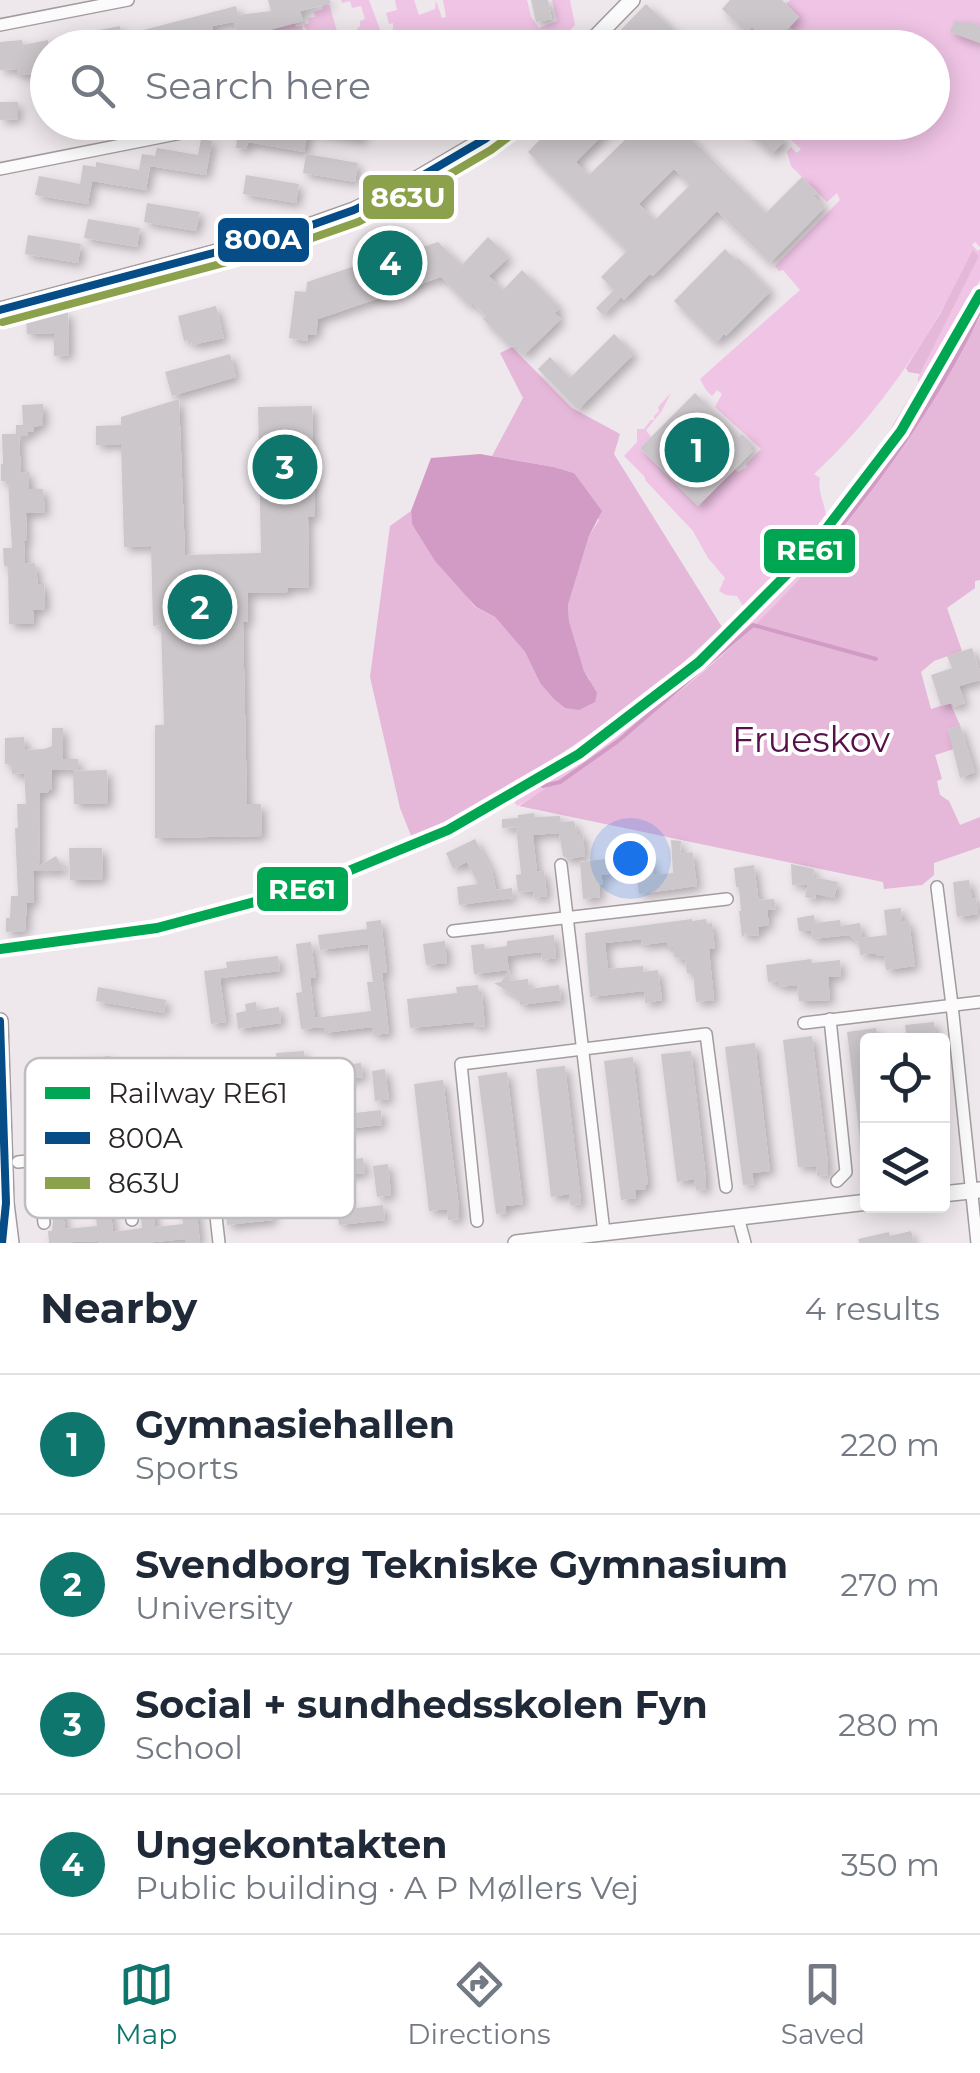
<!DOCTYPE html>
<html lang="en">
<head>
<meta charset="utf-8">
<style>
  :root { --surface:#fff; --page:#f6f6f7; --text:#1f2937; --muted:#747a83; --line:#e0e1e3; --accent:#0f766e }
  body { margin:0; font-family:Montserrat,sans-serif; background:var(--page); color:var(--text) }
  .controls { position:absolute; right:30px; bottom:30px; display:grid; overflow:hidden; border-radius:10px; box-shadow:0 5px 25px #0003 }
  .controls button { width:90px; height:90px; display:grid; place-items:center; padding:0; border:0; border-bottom:2px solid var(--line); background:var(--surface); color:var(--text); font:50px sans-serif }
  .you { position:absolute; left:630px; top:858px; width:35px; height:35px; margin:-25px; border:8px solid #fff; border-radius:50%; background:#1a73e8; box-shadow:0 0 0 15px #1a73e833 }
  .badge { display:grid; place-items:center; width:65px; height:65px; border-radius:50%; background:var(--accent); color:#fff; font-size:32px; font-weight:700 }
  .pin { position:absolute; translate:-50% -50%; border:5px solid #fff; box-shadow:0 2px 10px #0006 }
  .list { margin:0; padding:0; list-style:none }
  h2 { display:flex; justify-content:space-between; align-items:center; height:130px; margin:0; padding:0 40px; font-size:42px }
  h2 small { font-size:32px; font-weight:400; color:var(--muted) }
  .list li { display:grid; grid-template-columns:65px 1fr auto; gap:30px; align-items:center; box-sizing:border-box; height:140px; padding:0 40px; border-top:2px solid var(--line) }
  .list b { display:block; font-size:38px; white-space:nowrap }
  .list p { margin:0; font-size:32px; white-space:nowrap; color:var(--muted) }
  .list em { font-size:32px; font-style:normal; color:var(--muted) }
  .icon { flex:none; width:55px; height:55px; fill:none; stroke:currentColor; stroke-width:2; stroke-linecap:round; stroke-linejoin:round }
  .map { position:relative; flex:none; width:980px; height:1243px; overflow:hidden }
  .search { position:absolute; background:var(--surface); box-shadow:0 5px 25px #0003; left:30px; right:30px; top:30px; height:110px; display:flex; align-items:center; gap:25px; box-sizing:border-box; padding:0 35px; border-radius:55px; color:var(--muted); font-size:38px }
  .sheet { height:690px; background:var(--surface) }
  nav { display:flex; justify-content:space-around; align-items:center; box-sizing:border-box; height:140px; border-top:2px solid var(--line); background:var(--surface); font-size:28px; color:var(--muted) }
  nav a { display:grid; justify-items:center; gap:5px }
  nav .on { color:var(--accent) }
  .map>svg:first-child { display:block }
  .green { fill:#f0c4e5; fill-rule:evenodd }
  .forest { fill:#e5b7d9 }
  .water { fill:#d29bc5 }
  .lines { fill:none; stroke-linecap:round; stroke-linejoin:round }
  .stream { stroke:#d29bc5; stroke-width:4 }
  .building { fill:#ccc7ca; fill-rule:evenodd; filter:url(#shadow) }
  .street-casing { stroke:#a19ca0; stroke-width:14 }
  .secondary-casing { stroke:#a19ca0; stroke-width:18 }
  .street { stroke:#fcfbfc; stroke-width:11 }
  .secondary { stroke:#fcfbfc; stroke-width:15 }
  .bus-1-casing { stroke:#fff; stroke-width:15 }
  .bus-2-casing { stroke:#fff; stroke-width:15 }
  .bus-1 { stroke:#064d87; stroke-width:8 }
  .bus-2 { stroke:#8ca14b; stroke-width:8 }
  .rail-1-casing { stroke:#fff; stroke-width:18 }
  .rail-1 { stroke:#00a651; stroke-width:10 }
  .labels { text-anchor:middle; stroke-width:8; stroke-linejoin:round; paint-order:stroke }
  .park-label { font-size:35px; fill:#56114a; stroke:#fff }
  .key { fill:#fff; stroke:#bfbdbe; stroke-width:2.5 }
  .key-label { font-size:28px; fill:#292428 }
  .line-badge { stroke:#fff; stroke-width:4 }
  .badge-label { font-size:28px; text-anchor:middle; font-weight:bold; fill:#fff }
</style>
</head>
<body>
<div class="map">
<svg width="980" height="1243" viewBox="0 0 980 1243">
  <defs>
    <filter id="shadow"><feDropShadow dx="4.5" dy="4.5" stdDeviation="5" flood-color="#0004"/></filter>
  </defs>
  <rect width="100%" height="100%" fill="#eee7ec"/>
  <g class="green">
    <polygon points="287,0 289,0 296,27 302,26 304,34 307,37 308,34 304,25 309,23 308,18 315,17 314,12 323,9 321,0 328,0 341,45 351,42 350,36 360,26 360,21 365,19 361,6 352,8 350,1 342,3 341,0 369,0 382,35 393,29 393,23 389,24 386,13 397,10 395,0 414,0 419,15 435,9 436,1 442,18 446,17 443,0 527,0 531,17 539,28 557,21 552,0 570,0 575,25 552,48 409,47 406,39 403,47 321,47 318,40 307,44 305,47 275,47 270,30"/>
    <path d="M 790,0 L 980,0 L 980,247 L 975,242 L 972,245 L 978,251 L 980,249 L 980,280 L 918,399 L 884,450 L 803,552 L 730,628 L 684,669 L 684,662 L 688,662 L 703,646 L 705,647 C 715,639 740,615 743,606 L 737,596 L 726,595 L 719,591 L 725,578 L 708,558 L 693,531 L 646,481 L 644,476 L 624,456 L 637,442 L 637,429 L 644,429 L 651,420 L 654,420 L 654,416 L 659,411 L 658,407 L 671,393 L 661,412 L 646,430 L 651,437 L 640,448 L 698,506 L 735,469 L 738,472 L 747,467 L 746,464 L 761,449 L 715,407 L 722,394 L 717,390 L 712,396 L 706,390 L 700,379 L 800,290 L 783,270 L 779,271 L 775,266 L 840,200 L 837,193 L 827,202 L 791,166 L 787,152 L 791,147 L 797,153 L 801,149 L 788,137 L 804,123 L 932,122 L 932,48 L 860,47 L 850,42 L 845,47 L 758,47 L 761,44 L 755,37 L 761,31 L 773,43 L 778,39 L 785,44 L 796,33 L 790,27 L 799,17 L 786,4 ZM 974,251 L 979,256 L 918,378 L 918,383 L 884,440 L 826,516 C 825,504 817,491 820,478 L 814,474 C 865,427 905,372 940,313 C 952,293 962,270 974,251 Z"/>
    <path d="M 980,303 C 980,332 957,360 942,385 C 892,472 827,556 754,626 C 725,654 693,679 661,705 C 616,742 569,778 517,806 L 514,801 C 553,776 592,753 629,726 C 780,617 896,468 980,303 Z"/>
  </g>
  <g class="forest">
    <polygon points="973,250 979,256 920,374 908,372 906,368 940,314"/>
    <path d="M 980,317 L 980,580 L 975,581 L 975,588 L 947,608 L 962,651 L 934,661 L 921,672 L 931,709 L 950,703 L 960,725 L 948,729 L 954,749 L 935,755 L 942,779 L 937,781 L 940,795 L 949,801 L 960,825 L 980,817 L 980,847 L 934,863 L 934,875 L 922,885 L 884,889 L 883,882 L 519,806 L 604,750 L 608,749 C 659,707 713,667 760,620 C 850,532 921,428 980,317 Z"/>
    <polygon points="512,347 572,408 620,434 614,454 722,627 648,695 503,793 412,838 400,808 370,677 390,526 411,511 412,524 475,607 495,617 525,652 540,683 565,708 590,680 584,671 569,621 568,605 589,536 599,520 574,473 554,467 492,456 523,398 500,353"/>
  </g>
  <polygon class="water" points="480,454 554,467 574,473 602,511 589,536 568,605 569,621 584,671 597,693 595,702 579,710 565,708 554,699 540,683 525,652 495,617 476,607 435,561 412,524 411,511 431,458"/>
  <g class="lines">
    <g class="stream">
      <path d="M 835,534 C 891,465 942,392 980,311"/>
      <polyline points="543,786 560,782 618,741 753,625 876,659"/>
    </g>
  </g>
  <g class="building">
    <polygon points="268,0 330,0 331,3 300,11 303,21 266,31 268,40 255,42 253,34 238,37 234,22 212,26 216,43 195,48 171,48 170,44 153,48 126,48 124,35 236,6 238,15 271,11"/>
    <polygon points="531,0 548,0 552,19 536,22"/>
    <polygon points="730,0 782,0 799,17 773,44 761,31 759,33 752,27 746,32 722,9"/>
    <polygon points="646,4 662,19 691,48 664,48 649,33 631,39 630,48 603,48"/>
    <polygon points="955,20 965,24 966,21 980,26 980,43 950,32"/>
    <polygon points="120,26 123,43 98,48 94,31"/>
    <polygon points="22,40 23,45 48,40 48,68 43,69 44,74 17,75 17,69 0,70 0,42"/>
    <polygon points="0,102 18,102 18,119 0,120"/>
    <polygon points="292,122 364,122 362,140 308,131 304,152 248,142 246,149 236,148 238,131 254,132 255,124 297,131 297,129 292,128"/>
    <path d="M 557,122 L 616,122 L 576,162 L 589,175 L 636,129 L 629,122 L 674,122 L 766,213 L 802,177 L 817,192 L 814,196 L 825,207 L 770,263 L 717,211 L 653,276 L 650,274 L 624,300 L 621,297 L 603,315 L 596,308 L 614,290 L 601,277 L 627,251 L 528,152 ZM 674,169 L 690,185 L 655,220 L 639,204 Z"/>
    <polygon points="739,122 767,122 785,141 772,154"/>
    <polygon points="201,139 212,141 206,175 150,166 146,190 92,181 88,204 35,195 39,176 80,184 83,165 96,167 96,162 139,170 142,154 155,156 157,148 198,155"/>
    <polygon points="306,154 358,163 355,182 303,173"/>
    <polygon points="246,175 299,184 296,203 243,194"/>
    <polygon points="147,203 200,212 196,231 144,222"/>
    <polygon points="88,219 140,228 137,247 84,238"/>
    <polygon points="28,235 81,244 78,263 25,254"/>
    <polygon points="488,237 509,257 489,276 503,290 522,270 560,308 555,313 561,319 524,355 516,347 510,346 483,319 486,316 472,303 470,306 441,277 318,319 316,335 308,334 307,341 289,338 295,291 306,292 307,282 422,244 423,247 438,242 462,265"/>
    <polygon points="725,249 736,260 738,258 771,291 726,336 724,334 716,343 674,301"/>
    <polygon points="216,306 224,338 192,345 191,339 184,341 178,316"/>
    <polygon points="68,312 69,355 54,356 54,333 27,334 26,318 49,316 49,313"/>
    <polygon points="614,334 634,354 578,410 538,369 550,357 570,378"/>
    <polygon points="230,354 236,377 172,396 165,372"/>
    <polygon points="695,393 739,437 742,434 753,445 750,448 753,451 698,506 640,448"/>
    <polygon points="179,399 185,555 261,553 258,407 312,406 315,517 308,517 309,587 288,588 288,592 248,593 248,622 243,622 247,804 261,804 262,836 155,838 155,725 164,725 161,625 153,626 151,546 124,547 121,444 96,445 96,426 121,425 121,417"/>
    <polygon points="43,404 43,425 34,427 34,431 28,432 28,436 19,436 21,473 29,472 29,489 43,489 45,512 26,513 27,541 24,541 25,564 35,563 38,584 44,584 45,609 33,610 34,624 9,624 8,566 4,566 3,548 12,548 8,481 1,481 1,464 3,464 2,434 16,434 16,425 23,425 22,405"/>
    <polygon points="972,648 980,671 980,680 959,686 965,703 954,707 952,703 941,706 931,675 952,668 947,656"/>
    <polygon points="960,725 975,772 960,778 948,729"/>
    <polygon points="52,728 63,728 63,759 78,759 78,769 52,770 52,789 49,790 48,792 40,793 39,866 56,856 65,871 33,871 34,903 27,902 25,931 6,932 6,918 10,918 11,896 18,896 15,828 18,828 17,804 26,804 24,773 12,774 11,764 5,764 5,738 24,737 25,750 44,749 52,746"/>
    <polygon points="107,770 108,803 74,804 73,771"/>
    <polygon points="534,813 535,817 560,816 561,822 574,821 577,834 583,834 585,856 568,859 563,856 559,833 533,835 537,872 544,871 547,896 534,898 533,891 518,892 516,875 521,874 516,827 502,828 502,819 518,818 518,815"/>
    <polygon points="475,839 492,871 496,890 512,888 513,898 459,905 457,887 478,884 467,862 453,869 446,853"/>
    <polygon points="671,840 681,841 680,854 692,852 693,855 697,886 639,894 636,871 629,872 626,845 634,842 637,860 652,858 654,875 673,873"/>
    <polygon points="69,848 102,848 103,879 70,880"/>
    <polygon points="614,858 617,873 601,875 603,884 599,885 600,897 583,899 580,862"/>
    <polygon points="791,864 814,869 813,877 838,882 834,898 816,894 815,899 805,897 808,884 792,885"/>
    <polygon points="754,865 758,896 760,900 774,899 776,909 767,910 769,925 758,927 759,935 747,936 746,932 742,938 739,911 741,911 739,887 736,887 734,868"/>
    <polygon points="969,880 972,899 976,898 978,914 957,917 953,882"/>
    <polygon points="901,908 902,922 909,921 915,966 886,970 884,955 876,956 876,953 860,955 859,943 849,935 812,939 811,931 799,931 797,918 814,915 814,923 840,920 841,926 860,923 862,938 887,935 884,910"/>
    <polygon points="692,919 692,921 706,919 707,924 712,923 715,949 709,949 714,1000 696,1002 693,973 687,973 685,960 674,957 673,948 667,948 667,942 642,945 641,939 605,943 608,969 643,966 643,972 658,970 662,1000 645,1003 644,991 590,997 585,933"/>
    <polygon points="381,920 387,972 382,973 389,1033 373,1035 372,1027 324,1033 324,1027 301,1029 296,993 302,992 296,944 311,942 316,977 310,978 315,1018 371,1011 367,982 373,982 368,944 320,950 318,935 367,929 366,922"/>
    <polygon points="554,935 556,958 542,960 541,952 507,956 509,970 474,974 471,945 484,944 485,949 507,946 507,941"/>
    <polygon points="445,941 447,963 426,965 423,944"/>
    <polygon points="278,956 280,971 220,978 226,1022 211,1024 204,971 227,968 226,962"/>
    <polygon points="811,959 812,963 840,960 841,976 828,977 830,1000 799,1001 797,985 778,987 778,981 768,982 766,965"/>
    <polygon points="509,970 510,981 528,979 529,989 559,985 561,1000 520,1005 519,998 494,983 501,982"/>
    <polygon points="478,985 479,994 482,994 485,1026 475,1027 474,1022 410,1028 407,999 457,993 456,987"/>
    <polygon points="98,987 166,1000 164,1013 96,1001"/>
    <polygon points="256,1002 257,1010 279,1007 281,1023 238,1029 236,1013 246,1011 245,1004"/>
    <polygon points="934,1022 936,1040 907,1040 905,1025"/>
    <polygon points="876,1028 878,1040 868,1040 868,1148 861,1148 847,1032"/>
    <polygon points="812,1036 828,1164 828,1175 817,1176 816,1166 798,1167 783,1040"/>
    <polygon points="755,1043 770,1171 752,1173 754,1184 743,1185 725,1047"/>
    <polygon points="304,1051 306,1073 279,1076 276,1053"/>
    <polygon points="691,1051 706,1178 706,1189 696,1190 694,1179 677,1182 661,1054"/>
    <path d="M 110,1056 L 112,1071 L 97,1073 L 105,1142 L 90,1144 L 89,1131 L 48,1135 L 40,1063 ZM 82,1074 L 87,1115 L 60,1118 L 55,1077 Z"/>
    <polygon points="633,1057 648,1185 646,1185 646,1189 635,1190 636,1198 621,1200 604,1061"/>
    <polygon points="178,1058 180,1073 150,1076 154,1110 179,1107 176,1076 190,1075 196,1135 183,1136 181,1121 129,1127 128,1113 136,1112 132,1078 119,1079 117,1064"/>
    <polygon points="361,1063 363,1077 343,1080 346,1114 381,1110 382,1125 337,1130 331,1081 318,1082 316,1068"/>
    <polygon points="565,1066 580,1193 581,1204 570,1205 569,1194 551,1197 536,1069"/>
    <polygon points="385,1069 389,1099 375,1101 372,1071"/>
    <polygon points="507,1072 523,1204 506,1206 506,1213 496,1214 478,1076"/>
    <polygon points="443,1080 459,1208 459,1219 448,1220 447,1209 429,1211 414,1084"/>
    <polygon points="280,1154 281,1169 248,1173 251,1207 272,1205 273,1220 227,1225 226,1210 239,1208 234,1159"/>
    <polygon points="363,1158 365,1173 345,1175 349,1209 383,1205 385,1220 339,1225 333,1176 319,1178 318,1163"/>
    <polygon points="388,1164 391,1195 377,1197 373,1166"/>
    <path d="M 115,1167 L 116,1182 L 108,1183 L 113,1232 L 142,1228 L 137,1180 L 182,1175 L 184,1189 L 152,1193 L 155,1227 L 183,1224 L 180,1198 L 195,1197 L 200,1242 L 185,1243 L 185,1239 L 144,1243 L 98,1243 L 98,1241 L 49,1243 L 48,1231 L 52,1231 L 53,1222 L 48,1175 ZM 92,1184 L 97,1226 L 65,1229 L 60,1188 Z"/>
    <polygon points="911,1231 914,1243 859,1243 858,1239 889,1232 890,1236"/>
  </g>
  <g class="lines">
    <g class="street-casing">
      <g id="street">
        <polyline points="0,25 128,0"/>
        <polyline points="0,169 237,122"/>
        <polyline points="561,865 604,1232"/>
        <polyline points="937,887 952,1005 977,1243"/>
        <polyline points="453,931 727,899"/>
        <polyline points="830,1019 846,1172 837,1181"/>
        <polyline points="804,1023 980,1002"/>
        <polyline points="34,1089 41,1160"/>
        <polyline points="115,1089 132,1220"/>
        <polyline points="301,1135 301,1122 313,1098"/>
        <polyline points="208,1144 301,1135 309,1199"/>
        <polyline points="37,1160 44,1223"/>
        <polyline points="18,1162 123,1150 208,1144 219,1243"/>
        <polyline points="738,1217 745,1243"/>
        <polyline points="477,1221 461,1064 706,1034 726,1187"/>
      </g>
    </g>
    <g class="secondary-casing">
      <g id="secondary">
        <polyline points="585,48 632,0"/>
        <polyline points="0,310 292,232 354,210 415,180 485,139 508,122"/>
        <polyline points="0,1021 6,1203 11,1243"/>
        <polyline points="942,1194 980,1190"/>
        <polyline points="516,1243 868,1202"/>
      </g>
    </g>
    <use href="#street" class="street"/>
    <use href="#secondary" class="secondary"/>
    <g class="bus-1-casing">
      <g id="bus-1">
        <polyline points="0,310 292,232 354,210 415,180 485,139 507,122"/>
        <polyline points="0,1021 6,1203 2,1243"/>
      </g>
    </g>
    <g class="bus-2-casing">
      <polyline id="bus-2" points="3,322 295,244 358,222 421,191 491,150 515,132"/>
    </g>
    <use href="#bus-1" class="bus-1"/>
    <use href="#bus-2" class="bus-2"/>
    <g class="rail-1-casing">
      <polyline id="rail-1" points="0,949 157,928 307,888 448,830 579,754 699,662 807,554 901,431 980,294"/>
    </g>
    <use href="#rail-1" class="rail-1"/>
  </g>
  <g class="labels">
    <g class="park-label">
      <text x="811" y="752">Frueskov</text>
    </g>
  </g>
  <rect x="25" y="1058" width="330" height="160" rx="15" class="key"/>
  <rect x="45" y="1087" width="45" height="12" fill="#00a651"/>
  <rect x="45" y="1132" width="45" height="12" fill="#064d87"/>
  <rect x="45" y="1177" width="45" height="12" fill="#8ca14b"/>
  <g class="key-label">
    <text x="108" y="1103">Railway RE61</text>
    <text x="108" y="1148">800A</text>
    <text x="108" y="1193">863U</text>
  </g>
  <g class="line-badge">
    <rect x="361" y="173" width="95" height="48" rx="10" fill="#8ca14b"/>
    <rect x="216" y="216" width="95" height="48" rx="10" fill="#064d87"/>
    <rect x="762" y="527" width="95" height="48" rx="10" fill="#00a651"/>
    <rect x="255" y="865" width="95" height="48" rx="10" fill="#00a651"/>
  </g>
  <g class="badge-label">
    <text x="408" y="207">863U</text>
    <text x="263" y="249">800A</text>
    <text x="810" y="560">RE61</text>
    <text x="302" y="899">RE61</text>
  </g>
</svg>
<div class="controls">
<button><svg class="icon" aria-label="locate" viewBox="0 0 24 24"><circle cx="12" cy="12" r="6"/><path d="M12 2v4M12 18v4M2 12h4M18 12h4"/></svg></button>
<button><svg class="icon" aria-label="layers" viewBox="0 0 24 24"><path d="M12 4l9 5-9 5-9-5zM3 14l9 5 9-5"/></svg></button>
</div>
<div class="you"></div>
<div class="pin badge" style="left:697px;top:450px">1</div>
<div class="pin badge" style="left:200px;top:607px">2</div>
<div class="pin badge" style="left:285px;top:467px">3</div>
<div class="pin badge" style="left:390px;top:263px">4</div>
<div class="search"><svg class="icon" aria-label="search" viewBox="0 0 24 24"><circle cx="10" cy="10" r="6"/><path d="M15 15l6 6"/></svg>Search here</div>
</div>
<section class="sheet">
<h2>Nearby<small>4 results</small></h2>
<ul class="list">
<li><span class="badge">1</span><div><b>Gymnasiehallen</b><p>Sports</p></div><em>220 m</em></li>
<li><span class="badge">2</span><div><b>Svendborg Tekniske Gymnasium</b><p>University</p></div><em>270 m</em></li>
<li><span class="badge">3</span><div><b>Social + sundhedsskolen Fyn</b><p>School</p></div><em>280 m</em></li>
<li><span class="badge">4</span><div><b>Ungekontakten</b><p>Public building · A P Møllers Vej</p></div><em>350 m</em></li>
</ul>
</section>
<nav>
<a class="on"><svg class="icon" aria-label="map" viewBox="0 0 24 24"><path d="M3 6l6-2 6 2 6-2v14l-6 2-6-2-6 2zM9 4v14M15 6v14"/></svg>Map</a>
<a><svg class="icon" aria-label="directions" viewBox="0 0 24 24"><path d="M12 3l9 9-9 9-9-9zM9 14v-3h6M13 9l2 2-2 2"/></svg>Directions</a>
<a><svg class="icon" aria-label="saved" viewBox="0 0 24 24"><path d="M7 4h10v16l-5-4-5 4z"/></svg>Saved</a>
</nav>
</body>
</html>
